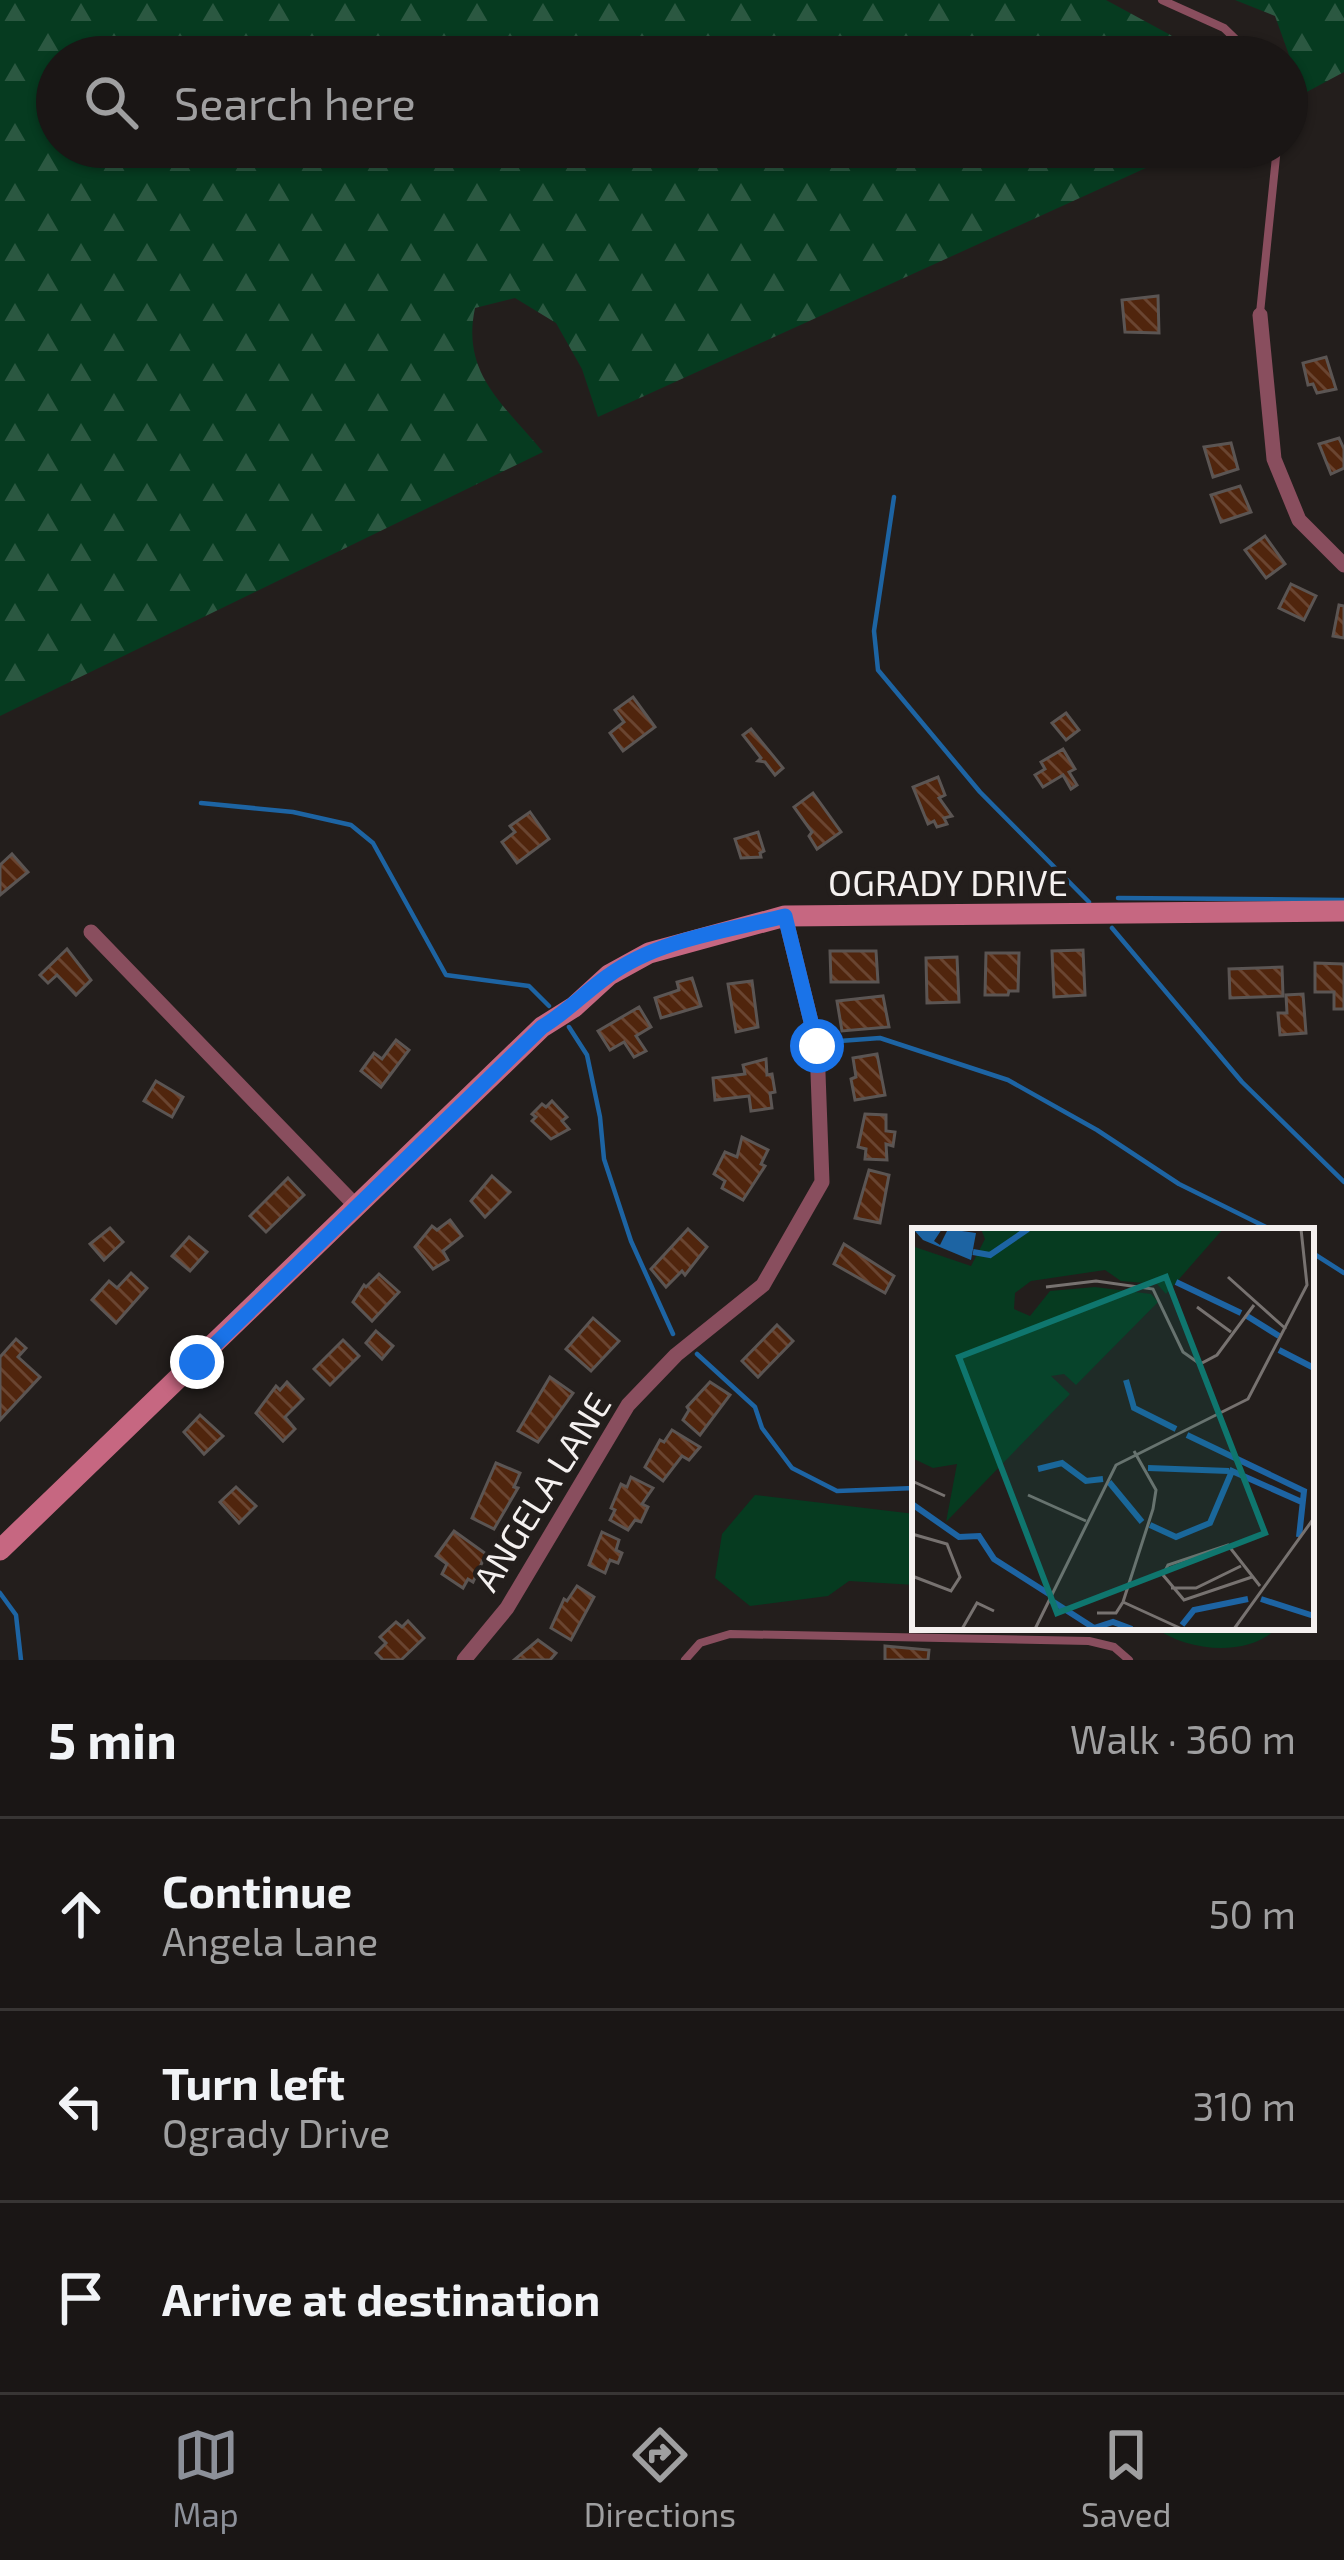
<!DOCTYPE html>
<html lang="en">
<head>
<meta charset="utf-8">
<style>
  :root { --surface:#1a1615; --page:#231f1e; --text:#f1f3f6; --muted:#9f9fa0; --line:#383534; --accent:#8c9099 }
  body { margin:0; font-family:"Exo 2",sans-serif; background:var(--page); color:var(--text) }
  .stop { position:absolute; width:36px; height:36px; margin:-27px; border:9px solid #1a73e8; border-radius:50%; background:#fff }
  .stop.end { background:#1a73e8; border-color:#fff; box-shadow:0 3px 12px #0008 }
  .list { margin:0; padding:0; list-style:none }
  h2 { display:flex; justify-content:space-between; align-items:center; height:156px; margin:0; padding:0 48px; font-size:51px }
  h2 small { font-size:39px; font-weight:400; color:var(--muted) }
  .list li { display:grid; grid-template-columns:78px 1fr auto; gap:36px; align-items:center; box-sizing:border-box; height:192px; padding:0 48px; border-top:3px solid var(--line) }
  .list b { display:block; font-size:45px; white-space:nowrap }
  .list p { margin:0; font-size:39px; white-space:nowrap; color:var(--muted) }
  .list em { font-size:39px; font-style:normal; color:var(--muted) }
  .icon { flex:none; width:66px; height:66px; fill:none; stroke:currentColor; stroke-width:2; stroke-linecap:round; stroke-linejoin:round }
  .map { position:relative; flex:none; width:1344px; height:1660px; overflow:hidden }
  .search { position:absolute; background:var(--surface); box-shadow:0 3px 9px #0004; left:36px; right:36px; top:36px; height:132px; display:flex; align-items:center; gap:30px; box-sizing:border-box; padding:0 42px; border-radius:66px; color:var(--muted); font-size:45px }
  .sheet { height:732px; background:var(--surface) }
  nav { display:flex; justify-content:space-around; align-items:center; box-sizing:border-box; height:168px; border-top:3px solid var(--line); background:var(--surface); font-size:33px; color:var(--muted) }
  nav a { display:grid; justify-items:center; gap:6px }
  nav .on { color:var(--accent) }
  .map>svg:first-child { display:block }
  .green { fill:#063b20 }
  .forest { fill:url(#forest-firs) }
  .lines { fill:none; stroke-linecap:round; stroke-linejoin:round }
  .stream { stroke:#1d64a3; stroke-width:4.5 }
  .building { fill:url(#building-back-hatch); stroke:#5b5553; stroke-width:3 }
  .lane { stroke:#894e5e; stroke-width:8 }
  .street { stroke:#894e5e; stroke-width:15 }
  .secondary { stroke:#c66781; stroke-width:21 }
  .route { stroke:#1a73e8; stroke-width:15 }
  .labels { text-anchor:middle; stroke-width:9; stroke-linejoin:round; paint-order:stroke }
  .street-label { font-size:36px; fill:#f4f0ef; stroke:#231e1c }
  .inset-river { fill:none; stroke:#1d64a3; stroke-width:6 }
  .inset-road { fill:none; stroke:#777270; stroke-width:3 }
  .view { fill:#0f766e; fill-opacity:0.15; stroke:#0f766e; stroke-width:6 }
  .inset-edge { fill:none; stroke:#f4f0ef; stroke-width:6 }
</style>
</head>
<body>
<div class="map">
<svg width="1344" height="1660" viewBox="0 0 1344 1660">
  <defs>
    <pattern id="forest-firs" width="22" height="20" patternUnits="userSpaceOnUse" patternTransform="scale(3)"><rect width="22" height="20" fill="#063b20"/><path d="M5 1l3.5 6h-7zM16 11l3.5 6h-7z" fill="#2b5841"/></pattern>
    <pattern id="building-back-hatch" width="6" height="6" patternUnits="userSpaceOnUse" patternTransform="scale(3)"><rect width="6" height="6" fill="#50250d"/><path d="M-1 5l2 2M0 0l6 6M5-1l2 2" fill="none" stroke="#6a4531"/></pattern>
  </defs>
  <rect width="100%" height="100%" fill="#231e1c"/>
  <g class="green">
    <polygon points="755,1495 915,1514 915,1585 849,1581 828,1596 750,1606 715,1578 722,1534"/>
    <path d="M 1154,1627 L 1278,1627 C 1249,1658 1187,1652 1154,1627 Z"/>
  </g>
  <g class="forest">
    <path d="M 0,0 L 1106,0 L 1211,57 L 57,57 L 57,147 L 1192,147 L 598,417 L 582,369 L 556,323 L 515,298 L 475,308 C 461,374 504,404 543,452 L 0,716 Z"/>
    <polygon points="1235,0 1344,0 1344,72 1303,94 1275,16"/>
  </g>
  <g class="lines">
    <g class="stream">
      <polyline points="894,497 874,631 878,670 980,792 1089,902"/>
      <polyline points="201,803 293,812 351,825 373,843 446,975 529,986 549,1006"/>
      <polyline points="1118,898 1344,900"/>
      <polyline points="1112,928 1242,1082 1344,1182"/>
      <polyline points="569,1027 587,1055 600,1117 604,1159 631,1241 673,1334"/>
      <polyline points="826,1042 880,1038 1008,1080 1097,1130 1179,1184 1274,1231"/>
      <polyline points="1311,1252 1344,1273"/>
      <polyline points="697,1354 755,1407 762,1428 792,1468 837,1491 915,1488"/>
      <polyline points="0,1593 16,1615 21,1660"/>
    </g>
  </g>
  <g class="building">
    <polygon points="1158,296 1159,333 1125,332 1122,300"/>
    <polygon points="1326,357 1336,389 1317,393 1313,384 1308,385 1303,363"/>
    <polygon points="1339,438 1344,449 1344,468 1331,474 1319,444"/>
    <polygon points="1231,443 1238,469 1213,477 1204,447"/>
    <polygon points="1240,486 1251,512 1221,522 1211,495"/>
    <polygon points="1265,536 1285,564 1266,578 1245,550"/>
    <polygon points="1291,584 1316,596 1304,620 1279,608"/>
    <polygon points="1339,605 1344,606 1344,638 1333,636"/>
    <polygon points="633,697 655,727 623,751 610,733 624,722 615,710"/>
    <polygon points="1066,713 1079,730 1066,740 1052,723"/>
    <polygon points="751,729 783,768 775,775 765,762 758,761 761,758 743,735"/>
    <polygon points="1063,749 1075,769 1069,772 1077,785 1071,789 1063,775 1043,787 1035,775 1045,769 1041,762"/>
    <polygon points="938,777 945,795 939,798 952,816 944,818 947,824 937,827 934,821 928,824 913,787"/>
    <polygon points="813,793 841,832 817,849 809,836 812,832 794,807"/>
    <polygon points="530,812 549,839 517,863 502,842 515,832 510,826"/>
    <polygon points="758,832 764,851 760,853 761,857 741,858 735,839"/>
    <polygon points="12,854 28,872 0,895 0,865"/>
    <polygon points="67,949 91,980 76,995 57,975 48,983 40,975"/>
    <polygon points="1083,950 1085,995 1054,997 1052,951"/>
    <polygon points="830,951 876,951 878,982 831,982"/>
    <polygon points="986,953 1019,953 1018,991 1009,991 1008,995 985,995"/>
    <polygon points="957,957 959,1002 927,1003 926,958"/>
    <polygon points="1315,963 1344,964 1344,1009 1334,1009 1334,992 1315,992"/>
    <polygon points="1282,967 1283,996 1230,998 1229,969"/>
    <polygon points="692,978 701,1006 661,1018 655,998 679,990 677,982"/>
    <polygon points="752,981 758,1027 736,1032 728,984"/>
    <polygon points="1303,994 1306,1033 1280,1035 1278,1013 1287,1013 1286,995"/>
    <polygon points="883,996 889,1027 842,1031 837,1001"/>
    <polygon points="639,1007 651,1027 636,1036 646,1051 634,1057 624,1042 610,1050 598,1031"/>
    <polygon points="396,1040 409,1050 381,1087 361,1071 374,1053 382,1059"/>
    <polygon points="877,1054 885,1095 855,1100 851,1079 856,1077 853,1058"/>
    <polygon points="766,1059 767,1075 772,1074 775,1092 770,1093 772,1108 751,1111 749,1096 715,1100 713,1078 745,1074 743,1065"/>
    <polygon points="156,1081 183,1097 172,1117 144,1101"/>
    <polygon points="552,1101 567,1117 562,1121 569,1129 551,1139 532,1121 536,1117 532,1114 542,1104 546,1107"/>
    <polygon points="865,1114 886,1115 886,1131 895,1132 893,1146 886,1144 887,1160 865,1159 866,1149 858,1147"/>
    <polygon points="742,1137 768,1150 761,1164 765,1166 743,1200 722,1188 725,1181 714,1174 725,1152 737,1157"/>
    <polygon points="869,1170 889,1175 880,1223 855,1218"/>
    <polygon points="492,1176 510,1192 485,1217 471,1201"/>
    <polygon points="288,1178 304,1195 266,1232 250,1216"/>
    <polygon points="450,1220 462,1236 443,1251 448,1260 433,1269 415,1247 432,1226 437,1230"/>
    <polygon points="110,1228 123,1242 104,1260 90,1244"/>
    <polygon points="688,1229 707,1247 685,1275 682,1271 666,1287 651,1269"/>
    <polygon points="189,1237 207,1252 190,1271 172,1256"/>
    <polygon points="844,1244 894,1276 885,1293 834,1264"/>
    <polygon points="131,1273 147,1288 116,1323 92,1300 109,1281 117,1288"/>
    <polygon points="379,1274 399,1292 372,1321 353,1302 364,1285 366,1287"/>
    <polygon points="593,1318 619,1341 591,1371 566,1349"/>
    <polygon points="777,1325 793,1341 758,1377 742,1361"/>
    <polygon points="376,1331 393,1346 382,1359 366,1343"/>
    <polygon points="16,1339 26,1348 18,1357 40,1377 0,1420 0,1357"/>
    <polygon points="343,1340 359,1356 330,1385 314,1369"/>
    <polygon points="550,1377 573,1393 538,1442 518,1431"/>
    <polygon points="287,1382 303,1399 285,1417 295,1429 283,1441 256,1413 276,1386 280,1390"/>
    <polygon points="710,1382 730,1395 700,1435 683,1420 689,1410 687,1407"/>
    <polygon points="200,1415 223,1436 204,1454 184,1432"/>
    <polygon points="672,1430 700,1447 689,1460 682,1456 663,1481 645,1467 660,1440 664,1442"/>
    <polygon points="496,1463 520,1473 514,1487 518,1488 494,1529 472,1518"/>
    <polygon points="631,1477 653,1488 642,1504 648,1507 641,1522 635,1520 628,1530 610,1520 615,1510 611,1508 621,1484 627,1487"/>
    <polygon points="236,1487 256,1506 239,1523 220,1502"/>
    <polygon points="454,1531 486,1554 473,1582 468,1579 463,1588 442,1574 447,1564 436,1556"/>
    <polygon points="602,1532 619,1540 616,1550 622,1553 618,1563 610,1560 605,1573 589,1565"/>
    <polygon points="577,1586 594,1597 571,1640 551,1628 564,1599 567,1601"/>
    <polygon points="408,1621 424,1638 401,1660 383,1660 376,1653 386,1643 380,1637 396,1622 402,1627"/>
    <polygon points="538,1640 556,1653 550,1660 514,1660"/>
    <polygon points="885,1646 929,1650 928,1660 885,1660"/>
  </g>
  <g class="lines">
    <g class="lane">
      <polyline points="1162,0 1224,28 1254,57"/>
      <polyline points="1260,313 1277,147"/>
      <polyline points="685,1660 700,1643 730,1634 1089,1641 1114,1647 1129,1660"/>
    </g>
    <g class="street">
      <polyline points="1260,315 1274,459 1299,520 1344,565"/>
      <polyline points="91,932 356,1206"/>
      <polyline points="464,1660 507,1608 628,1405 676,1355 763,1285 822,1182 817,1046 785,916"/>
    </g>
    <polyline class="secondary" points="0,1550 542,1027 574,1007 609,975 649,953 785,916 1344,911"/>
  </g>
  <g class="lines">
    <path class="route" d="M 197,1362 L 542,1027 C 567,1012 585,992 608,976 C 658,939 727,931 785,916 L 817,1046"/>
  </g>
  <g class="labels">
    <g class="street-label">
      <text x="948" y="896">OGRADY DRIVE</text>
      <text transform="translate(542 1492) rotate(-58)" y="13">ANGELA LANE</text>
    </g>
  </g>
  <g transform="translate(912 1228)">
    <rect width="402" height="402" fill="#231e1c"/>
    <path d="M 69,1 L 311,1 L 254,66 L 245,56 L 209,53 L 193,42 L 119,53 L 103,65 L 102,81 L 118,88 L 138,63 L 183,59 L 239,66 L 246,74 L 164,157 L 152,146 L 139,148 L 158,166 L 34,294 L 45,236 L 21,240 L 0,230 L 0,18 L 59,38 L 73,11 Z" fill="#063b20"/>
    <path d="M 30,1 L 22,13 L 28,17 L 36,1 L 64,5 L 59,32 L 11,12 L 2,2 Z" fill="#1d64a3"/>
    <path class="inset-river" d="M 61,24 L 78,27 L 116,1M 264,54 L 329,85M 335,88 L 367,108M 367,122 L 402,140M 214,152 L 222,180 L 264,201M 275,207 L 392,263 L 387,309M 236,240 L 317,243M 126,241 L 150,235 L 174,253 L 191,251M 197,254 L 230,294M 0,276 L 47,309 L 67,308 L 82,331 L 137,366M 238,297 L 264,309 L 298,295 L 320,243 L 392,275M 349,371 L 402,388M 140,373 L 182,400 L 201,394 L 220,401M 270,397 L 282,382 L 336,371"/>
    <path class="inset-road" d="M 316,49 L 374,101M 134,59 L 184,53 L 241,61 L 271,124 L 288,136 L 305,127 L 342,77M 285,79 L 319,104M 0,253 L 33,268M 116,267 L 174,293M 0,306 L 35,316 L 48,349 L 39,363 L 0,348M 340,349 L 272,372 L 251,347 L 256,337 L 316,317 L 348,358M 259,360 L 284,360 L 329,338M 211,374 L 270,401M 185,385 L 204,385 L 211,374 L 241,281 L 244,262 L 222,223M 50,401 L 65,375 L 82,383M 123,401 L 204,237 L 336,171 L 395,57 L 389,1M 322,401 L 402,290"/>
    <path class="view" d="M 254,49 L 353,305 L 145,385 L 47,129 Z"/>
    <rect width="402" height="402" class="inset-edge"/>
  </g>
</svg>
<div class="stop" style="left:817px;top:1046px"></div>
<div class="stop end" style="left:197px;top:1362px"></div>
<div class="search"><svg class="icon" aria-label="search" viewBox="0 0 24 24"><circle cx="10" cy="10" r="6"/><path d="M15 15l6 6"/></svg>Search here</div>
</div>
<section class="sheet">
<h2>5 min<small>Walk · 360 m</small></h2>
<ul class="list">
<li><svg class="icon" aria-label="ahead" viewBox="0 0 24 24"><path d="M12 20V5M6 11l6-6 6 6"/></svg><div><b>Continue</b><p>Angela Lane</p></div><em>50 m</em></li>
<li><svg class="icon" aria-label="left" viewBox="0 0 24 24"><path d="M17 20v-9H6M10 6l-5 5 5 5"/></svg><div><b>Turn left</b><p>Ogrady Drive</p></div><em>310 m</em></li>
<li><svg class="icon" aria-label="arrive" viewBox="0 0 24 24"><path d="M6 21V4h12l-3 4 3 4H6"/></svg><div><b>Arrive at destination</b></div></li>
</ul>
</section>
<nav>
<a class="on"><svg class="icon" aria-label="map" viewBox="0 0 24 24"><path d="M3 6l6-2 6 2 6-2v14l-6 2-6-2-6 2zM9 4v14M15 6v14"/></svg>Map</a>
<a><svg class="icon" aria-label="directions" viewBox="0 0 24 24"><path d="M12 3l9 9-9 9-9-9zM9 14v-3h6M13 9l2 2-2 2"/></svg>Directions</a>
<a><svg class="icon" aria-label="saved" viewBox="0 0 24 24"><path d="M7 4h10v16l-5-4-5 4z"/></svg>Saved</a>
</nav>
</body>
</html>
